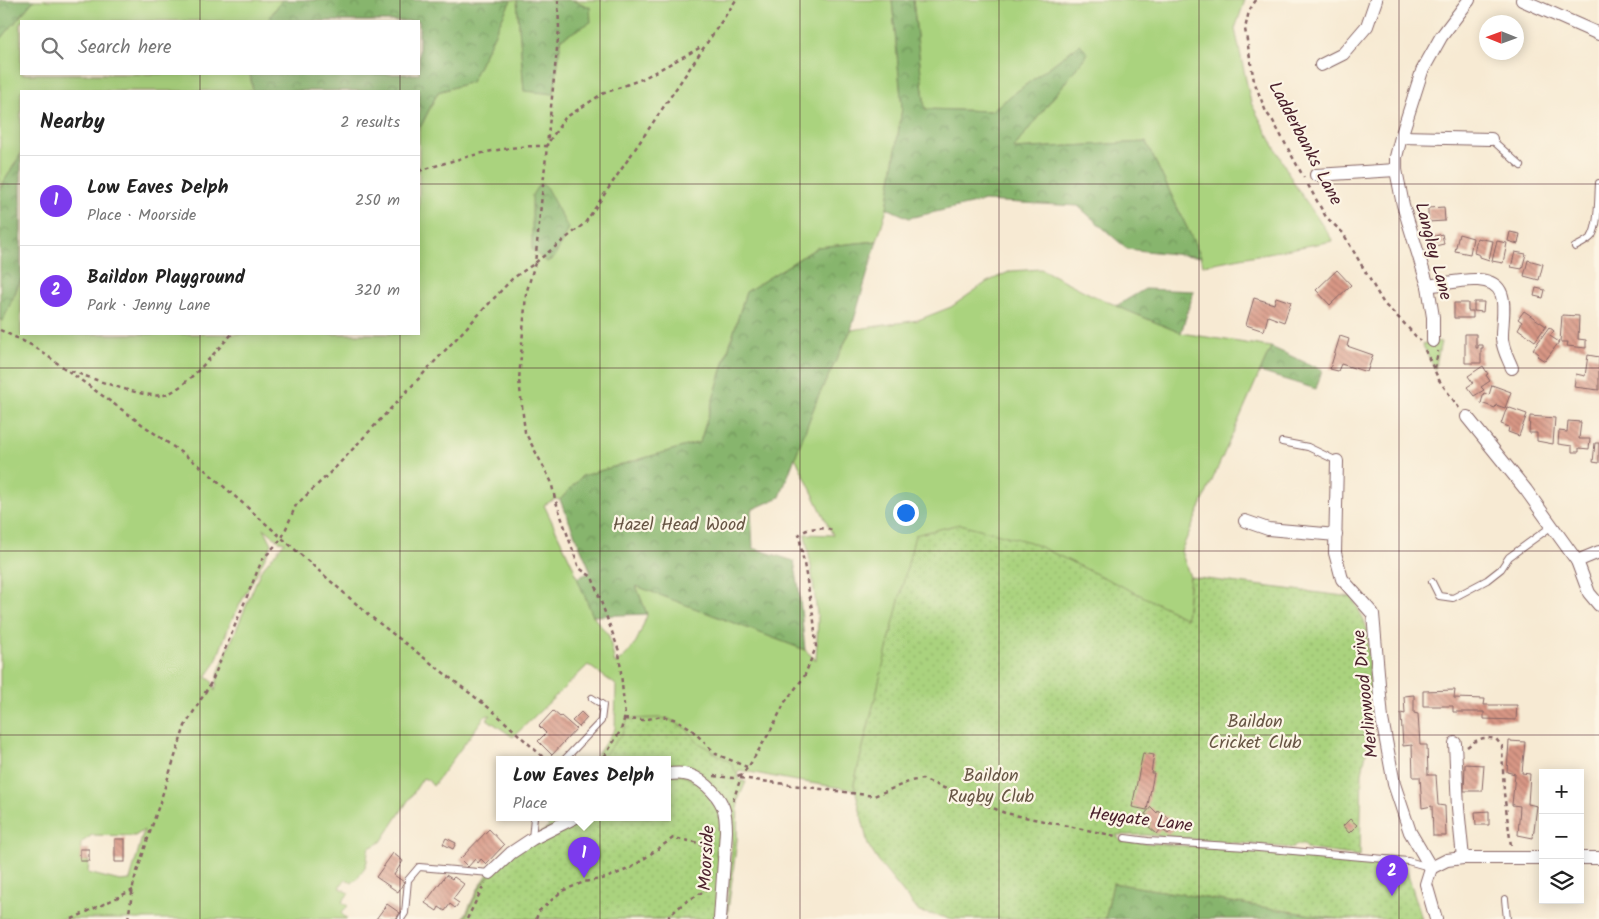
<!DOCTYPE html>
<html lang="en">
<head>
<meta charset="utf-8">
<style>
  :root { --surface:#fff; --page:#f2f2f2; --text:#222; --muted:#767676; --line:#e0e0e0; --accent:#7c3aed }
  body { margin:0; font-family:Kalam,sans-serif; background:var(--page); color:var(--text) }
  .controls { position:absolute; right:15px; bottom:15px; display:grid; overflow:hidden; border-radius:0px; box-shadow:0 2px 12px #0003 }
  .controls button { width:45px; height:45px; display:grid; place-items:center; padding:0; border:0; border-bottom:1px solid var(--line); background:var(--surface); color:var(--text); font:25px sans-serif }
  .compass { position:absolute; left:1479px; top:15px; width:45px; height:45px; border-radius:50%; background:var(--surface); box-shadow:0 2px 12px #0003; rotate:271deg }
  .you { position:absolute; left:905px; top:512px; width:18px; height:18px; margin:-12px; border:4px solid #fff; border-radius:50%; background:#1a73e8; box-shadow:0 0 0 8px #1a73e833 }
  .badge { display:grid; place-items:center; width:32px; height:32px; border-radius:50%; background:var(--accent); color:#fff; font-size:16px; font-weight:700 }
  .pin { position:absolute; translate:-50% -41px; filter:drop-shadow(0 1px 2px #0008) }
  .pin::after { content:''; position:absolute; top:26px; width:18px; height:15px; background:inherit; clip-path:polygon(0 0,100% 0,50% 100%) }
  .popup { position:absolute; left:496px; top:756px; width:175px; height:65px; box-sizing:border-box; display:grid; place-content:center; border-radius:0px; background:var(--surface); filter:drop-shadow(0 1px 4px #0005); font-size:16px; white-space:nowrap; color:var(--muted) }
  .popup b { font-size:19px; color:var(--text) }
  .popup::after { content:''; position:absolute; left:50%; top:100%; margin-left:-10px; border:10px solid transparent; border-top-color:var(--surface) }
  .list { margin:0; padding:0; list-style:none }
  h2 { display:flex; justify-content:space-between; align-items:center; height:65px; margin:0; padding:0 20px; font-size:21px }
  h2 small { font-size:16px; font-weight:400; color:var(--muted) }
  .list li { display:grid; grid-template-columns:32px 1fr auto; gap:15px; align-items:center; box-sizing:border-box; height:90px; padding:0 20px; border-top:1px solid var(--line) }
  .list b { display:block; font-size:19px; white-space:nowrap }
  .list p { margin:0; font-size:16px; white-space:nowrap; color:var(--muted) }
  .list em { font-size:16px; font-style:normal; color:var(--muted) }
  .icon { flex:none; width:28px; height:28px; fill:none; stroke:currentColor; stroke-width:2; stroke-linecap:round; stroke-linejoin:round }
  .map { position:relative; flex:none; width:1599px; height:919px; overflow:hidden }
  .search { position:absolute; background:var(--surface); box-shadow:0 2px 12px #0003; left:20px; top:20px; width:400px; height:55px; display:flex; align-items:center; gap:12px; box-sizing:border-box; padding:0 18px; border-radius:0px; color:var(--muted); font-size:19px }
  .panel { position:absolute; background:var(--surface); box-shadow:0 2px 12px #0003; left:20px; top:90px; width:400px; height:245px; border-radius:0px }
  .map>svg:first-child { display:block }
  .green { fill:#aad37e; stroke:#7a7954; fill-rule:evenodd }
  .forest { fill:url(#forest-crowns); stroke:#686a4c }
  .park { fill:url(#park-dots); stroke:#7a7954 }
  .building { fill:url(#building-back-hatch) }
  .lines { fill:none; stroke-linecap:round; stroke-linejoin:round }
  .service-casing { stroke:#876666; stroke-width:8 }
  .minor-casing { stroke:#876666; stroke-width:14 }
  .path { stroke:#876666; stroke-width:2.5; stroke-dasharray:4 4; stroke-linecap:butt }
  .service { stroke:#fff; stroke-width:6 }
  .minor { stroke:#fff; stroke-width:12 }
  .grid { fill:none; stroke:#4a1f2b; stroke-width:1; stroke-opacity:0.55 }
  .labels { text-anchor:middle; stroke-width:4.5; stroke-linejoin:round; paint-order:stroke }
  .street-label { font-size:18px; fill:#4a1f2b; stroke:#fcf5e5 }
  .park-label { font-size:18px; fill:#675544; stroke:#fcf5e5 }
</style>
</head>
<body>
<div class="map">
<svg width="1599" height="919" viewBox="0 0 1599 919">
  <defs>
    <pattern id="forest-crowns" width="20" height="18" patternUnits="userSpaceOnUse" patternTransform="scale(1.25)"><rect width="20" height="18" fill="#87b56d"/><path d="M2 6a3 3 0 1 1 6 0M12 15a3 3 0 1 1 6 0" fill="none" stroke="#70935a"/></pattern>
    <pattern id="park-dots" width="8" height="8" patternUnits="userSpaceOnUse" patternTransform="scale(1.25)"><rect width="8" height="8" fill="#aad37e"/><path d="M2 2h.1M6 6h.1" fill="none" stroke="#94b56d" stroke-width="1.8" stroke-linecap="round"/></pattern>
    <pattern id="building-back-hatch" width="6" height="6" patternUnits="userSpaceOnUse" patternTransform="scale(1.25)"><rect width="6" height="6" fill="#d89785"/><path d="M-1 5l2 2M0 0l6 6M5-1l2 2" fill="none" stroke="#b17b6d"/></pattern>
  </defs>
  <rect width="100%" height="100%" fill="#fcf5e5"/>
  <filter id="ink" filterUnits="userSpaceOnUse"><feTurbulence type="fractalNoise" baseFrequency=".02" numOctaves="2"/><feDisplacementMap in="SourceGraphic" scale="10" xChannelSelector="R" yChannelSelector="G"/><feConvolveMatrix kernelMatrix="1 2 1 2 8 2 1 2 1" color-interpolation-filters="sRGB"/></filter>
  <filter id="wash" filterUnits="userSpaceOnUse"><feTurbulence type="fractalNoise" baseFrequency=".0096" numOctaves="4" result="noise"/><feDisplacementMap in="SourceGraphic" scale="20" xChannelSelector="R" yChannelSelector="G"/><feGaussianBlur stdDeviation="1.12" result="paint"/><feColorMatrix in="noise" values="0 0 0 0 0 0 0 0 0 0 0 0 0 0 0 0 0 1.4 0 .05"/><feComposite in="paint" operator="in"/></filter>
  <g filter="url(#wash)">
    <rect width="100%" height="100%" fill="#f7ead3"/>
    <g class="green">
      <polygon points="34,0 282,0 267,21 21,21 21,74 250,74 253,91 21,91 21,154 0,188 0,40"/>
      <path d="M 511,0 L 517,0 L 524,90 L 554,94 L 561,39 L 590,7 L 572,0 L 892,0 L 902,108 L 887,208 L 877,241 L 818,247 L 746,292 L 700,442 L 582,476 L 560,500 L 555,499 L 544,505 L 572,564 L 593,616 L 609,636 L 615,664 C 636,649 638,638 647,615 L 636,585 L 805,650 L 816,660 L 818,621 L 811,566 L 805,534 L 833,535 L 795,457 L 818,397 L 851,330 L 918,320 L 951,307 L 987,282 L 1011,271 L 1041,269 L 1092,295 L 1181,333 L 1271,347 L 1181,551 L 1190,577 L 1186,619 L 1167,608 L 916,535 L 854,784 L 855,790 L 791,780 L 739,770 L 725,805 L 725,919 L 463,919 L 478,889 L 493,866 L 549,827 L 544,817 L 668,817 L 668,759 L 594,759 L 615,729 L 616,685 L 588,665 L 513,737 L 487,719 L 491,715 L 485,716 L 433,786 L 428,780 L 423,778 L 381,842 L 369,848 C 367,853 368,856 367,861 C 365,870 359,877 352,883 L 346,879 L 339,887 L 349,893 L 342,902 L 348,906 L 341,913 L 347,919 L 0,919 L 0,300 L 12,300 L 21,279 L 21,334 L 419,334 L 419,130 L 438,92 L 471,82 ZM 264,528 L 279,541 L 285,542 L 261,570 L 219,671 L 215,691 L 212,681 L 206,677 L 215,664 L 230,623 L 272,544 ZM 144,830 L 130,880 L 120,881 L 88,873 L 89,861 L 80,861 L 81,843 L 92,835 L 135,836 Z"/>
      <polygon points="913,0 1245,0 1235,29 1251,103 1295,185 1333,241 1203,265 1201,257 1146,142 1013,149 1088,53 1080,44 991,111 925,109"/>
      <polygon points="1433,341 1441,342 1435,369 1422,344"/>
    </g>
    <g class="forest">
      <polygon points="0,0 34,0 0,40"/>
      <polygon points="282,0 511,0 471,82 438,92 419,130 419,91 253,91 250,74 419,74 419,21 267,21"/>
      <polygon points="517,0 572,0 590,7 591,22 561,39 554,94 524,91"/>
      <polygon points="892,0 913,0 925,109 991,111 1080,44 1088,53 1013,149 1146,142 1201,257 1127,249 1078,206 984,201 909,218 887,208 902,108"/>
      <polygon points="21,154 21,279 3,321 0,320 0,188"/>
      <polygon points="539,184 545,185 568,228 555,257 547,262 532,250 532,195"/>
      <polygon points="877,241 851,330 818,397 780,497 751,510 753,548 794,561 799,589 805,650 636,586 647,614 593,616 577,578 591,572 560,500 582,476 700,442 746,292 818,247"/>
      <polygon points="1145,289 1194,291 1181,333 1116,306"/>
      <polygon points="1271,347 1322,370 1316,389 1260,372"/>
      <polygon points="1113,883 1338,919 1105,919"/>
    </g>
    <g class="park">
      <polygon points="960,524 1030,542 1167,608 1186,619 1190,577 1352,597 1364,620 1367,629 1372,723 1362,773 1360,856 1307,849 1304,845 1295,845 1293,848 1146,835 1116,835 1121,841 1202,847 1406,868 1422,919 1338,919 1113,883 1105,919 954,919 919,912 880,864 868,845 854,784 915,535"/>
      <polygon points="658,718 669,719 688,730 696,741 731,763 740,780 746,782 738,800 737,840 727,919 726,919 732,843 728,809 704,778 691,769 681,766 668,767 668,759 601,759 622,734 628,719"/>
      <polygon points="680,774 706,788 721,814 722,840 717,844 716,855 721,858 718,919 465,919 479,889 504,857 578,817 668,817 668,775"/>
    </g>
    <g id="blocks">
      <g class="building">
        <polygon points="1444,207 1445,221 1428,222 1428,208"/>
        <polygon points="1510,232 1520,234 1518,244 1508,241"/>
        <polygon points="1442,234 1444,244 1435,246 1432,237"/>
        <polygon points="1459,234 1473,238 1470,254 1455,251"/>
        <polygon points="1477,238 1493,241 1489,260 1480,257 1480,255 1474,253"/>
        <polygon points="1497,241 1507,243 1503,263 1492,261"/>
        <polygon points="1515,252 1526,254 1522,269 1511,267"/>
        <polygon points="1528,260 1543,264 1539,280 1524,276"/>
        <polygon points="1337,270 1351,285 1330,305 1316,290"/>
        <polygon points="1536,288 1545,290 1543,298 1534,296"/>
        <polygon points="1276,297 1291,302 1284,322 1268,316 1264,331 1246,325 1254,298 1274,304"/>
        <polygon points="1474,302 1484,302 1483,312 1474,311"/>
        <polygon points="1454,303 1468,303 1468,311 1473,311 1473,318 1454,318"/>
        <polygon points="1524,311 1546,326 1535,341 1518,329 1522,322 1518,319"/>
        <polygon points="1562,315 1579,316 1578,339 1586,340 1586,348 1567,346 1568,342 1560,342"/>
        <polygon points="1549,327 1554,331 1550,336 1559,342 1545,361 1537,356 1539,354 1533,349"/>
        <polygon points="1465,334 1476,334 1476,348 1478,348 1478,345 1483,345 1483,348 1481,348 1481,363 1465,363"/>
        <polygon points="1340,336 1349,339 1347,346 1373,355 1367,372 1341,364 1338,371 1330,369"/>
        <polygon points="1588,355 1599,357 1599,390 1574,387 1576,374 1585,376"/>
        <polygon points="1483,366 1488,374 1486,375 1490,381 1481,387 1484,390 1474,396 1467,387 1473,383 1468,376"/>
        <polygon points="1492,385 1511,392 1505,408 1496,405 1495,408 1481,403 1484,393 1489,395"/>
        <polygon points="1507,407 1527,414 1519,436 1508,432 1509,427 1501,424"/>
        <polygon points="1530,416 1555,418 1553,444 1537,441 1537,433 1529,433"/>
        <polygon points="1568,421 1581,422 1579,439 1590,439 1589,449 1579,448 1579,452 1572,452 1572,446 1558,444 1559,431 1567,432"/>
        <polygon points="1595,443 1599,443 1599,463 1593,462"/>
        <polygon points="1455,690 1454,698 1485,699 1484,705 1517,705 1516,720 1484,719 1484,712 1453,712 1453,706 1423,706 1423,691"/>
        <polygon points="1414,695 1414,713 1418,714 1420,745 1427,745 1428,775 1436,775 1438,805 1445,806 1446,836 1433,836 1432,806 1422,808 1420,777 1413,777 1412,745 1403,746 1401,713 1405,714 1404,696"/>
        <polygon points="553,711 560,717 561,716 576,729 552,755 538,741 546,733 539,726"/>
        <polygon points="581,712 587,718 579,727 572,721"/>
        <polygon points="1509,741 1525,742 1522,773 1530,774 1528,804 1537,806 1533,838 1518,835 1520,806 1512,805 1515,774 1507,772"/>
        <polygon points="1143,753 1154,755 1151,773 1154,773 1147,810 1132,807"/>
        <polygon points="1465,764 1484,765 1482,791 1464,791"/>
        <polygon points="1151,807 1157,813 1158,811 1169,818 1167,821 1175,827 1168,834 1161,829 1157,834 1149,827 1151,823 1146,820 1148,816 1145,814"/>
        <polygon points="1489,811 1489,825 1476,825 1475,812"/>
        <polygon points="1350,819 1357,825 1349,833 1343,826"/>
        <polygon points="489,829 504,845 486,864 481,859 478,863 475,859 468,867 460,859"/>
        <polygon points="446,838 456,843 453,849 443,844"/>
        <rect x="115" y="839" width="10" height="23"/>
        <rect x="80" y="849" width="9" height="12"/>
        <polygon points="393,853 403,861 394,875 404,882 398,892 376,877"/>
        <polygon points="446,875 452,879 454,877 464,884 453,899 459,903 455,908 450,904 445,911 439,907 437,911 425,903"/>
        <polygon points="387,904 400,913 396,919 376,919"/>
      </g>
    </g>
  </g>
  <g filter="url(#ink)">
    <use href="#blocks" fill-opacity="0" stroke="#876666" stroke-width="1"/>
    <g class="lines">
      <g class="service-casing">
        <g id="service">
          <polyline points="1491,139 1521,166"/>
          <path d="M 1575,247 C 1581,244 1588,241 1592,236 C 1599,224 1598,197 1599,183"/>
          <polyline points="1282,442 1308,447 1337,461"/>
          <polyline points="1432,582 1439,596 1453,598 1487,580 1501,569 1509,557 1552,526"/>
          <polyline points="565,759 601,721 603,705 592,698"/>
          <polyline points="1125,838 1148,841 1247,847 1408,861 1429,867"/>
          <polyline points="532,839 534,817"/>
          <polyline points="1505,899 1507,919"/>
          <polyline points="401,919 405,913 408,880 419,867 490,873"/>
        </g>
      </g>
      <g class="minor-casing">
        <g id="minor">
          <polyline points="1522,0 1599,34"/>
          <polyline points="1321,65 1343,54 1367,26 1376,0"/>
          <polyline points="1401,137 1491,139"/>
          <polyline points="1316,175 1396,170"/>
          <path d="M 1428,286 C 1444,284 1462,279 1478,280 C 1514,282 1501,316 1502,339 C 1503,350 1508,358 1512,368"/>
          <polyline points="1433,341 1433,317 1428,286 1403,205 1396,170 1396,157 1401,137 1422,71 1441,37 1469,0"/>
          <polyline points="1467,417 1526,490 1577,561 1589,593 1599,605"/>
          <polyline points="1337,461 1335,553 1342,579 1373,614 1382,719 1394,784 1410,832 1431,868"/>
          <polyline points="1245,521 1268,529 1336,535"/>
          <polyline points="1577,561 1599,552"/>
          <polyline points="1455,743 1458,808 1463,858"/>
          <path d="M 668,774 C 673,774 679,773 684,774 C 700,776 717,793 723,807 C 726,815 726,823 726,831 L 720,919"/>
          <polyline points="1580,858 1599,858"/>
          <polyline points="1431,868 1447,860 1463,858 1543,858"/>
          <polyline points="1431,868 1426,884 1436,919"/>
          <polyline points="490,873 511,853 532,839 576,817"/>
        </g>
      </g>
      <g class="path">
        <polyline points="558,0 559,29 535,263 526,294 519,380 525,432 551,481 555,499 579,568 592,577 619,651 625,716 621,730 603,759"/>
        <polyline points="1256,0 1249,11 1245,29 1254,81 1266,112 1273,121 1304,178"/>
        <path d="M 419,171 C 461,158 502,145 546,146 L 565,118 L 602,94 L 642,79 L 703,46"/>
        <polyline points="1308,185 1326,217 1343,233 1384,304 1402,321 1420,341"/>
        <polyline points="0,330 35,347 204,469 370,616 493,711 545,759"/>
        <polyline points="1425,350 1439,380 1459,408"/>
        <polyline points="1435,368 1438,351"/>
        <path d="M 71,371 C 92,378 144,399 164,395 C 185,390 216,350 232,334"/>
        <polyline points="624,719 643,720 662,716 677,720 690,728 716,754 747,767"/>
        <path d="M 1467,747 C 1477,739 1484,736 1496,739 L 1502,746 L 1504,793 L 1511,846"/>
        <polyline points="714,776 733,778 742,774"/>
        <polyline points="740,778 874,796 911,781 922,779 1005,813 1116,836"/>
        <path d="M 733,801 L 742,774 L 749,766 L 771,730 L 785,702 L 804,677 L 816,647 L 814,621 L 799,535 C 807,527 821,527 832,530"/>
        <polyline points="72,919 133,890"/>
        <polyline points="128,919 134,881 185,726 212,681 262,560 282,538 296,505 335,468 512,279 535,263 585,223 736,0"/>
        <polyline points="467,919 485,883"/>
        <polyline points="536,919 539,911 562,891 584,882 606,878 631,868 673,838 695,842 713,851"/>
        <polyline points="669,919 669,916 684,903 706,890 709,886"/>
      </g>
      <use href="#service" class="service"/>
      <use href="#minor" class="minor"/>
    </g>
  </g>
  <path class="grid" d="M 200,0 L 200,21M 400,0 L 400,21M 600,0 L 600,919M 800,0 L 800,919M 999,0 L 999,919M 1199,0 L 1199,919M 1399,0 L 1399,919M 200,74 L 200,91M 400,74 L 400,91M 0,184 L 21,184M 419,184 L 1599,184M 200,334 L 200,919M 400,334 L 400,919M 0,368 L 1599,368M 0,551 L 1599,551M 0,735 L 1599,735"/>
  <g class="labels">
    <g class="street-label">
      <text transform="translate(1306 143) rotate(62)" y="6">Ladderbanks Lane</text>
      <text transform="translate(1434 251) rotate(75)" y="6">Langley Lane</text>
      <text transform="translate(1365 694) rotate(-96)" y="6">Merlinwood Drive</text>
      <text transform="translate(1141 819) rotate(7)" y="6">Heygate Lane</text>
      <text transform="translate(706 858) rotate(-87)" y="6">Moorside</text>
    </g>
    <g class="park-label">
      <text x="679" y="530">Hazel Head Wood</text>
      <text x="1255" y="727">Baildon<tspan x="1255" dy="21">Cricket Club</tspan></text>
      <text x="991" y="781">Baildon<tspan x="991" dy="21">Rugby Club</tspan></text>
    </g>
  </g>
</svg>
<div class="controls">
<button>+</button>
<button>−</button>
<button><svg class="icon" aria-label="layers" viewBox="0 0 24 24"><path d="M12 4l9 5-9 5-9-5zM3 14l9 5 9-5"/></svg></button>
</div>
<svg class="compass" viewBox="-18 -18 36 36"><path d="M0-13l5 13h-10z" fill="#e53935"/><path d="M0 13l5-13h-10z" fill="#767676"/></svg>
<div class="you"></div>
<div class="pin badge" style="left:584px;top:878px">1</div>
<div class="popup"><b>Low Eaves Delph</b>Place</div>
<div class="pin badge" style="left:1392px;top:896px">2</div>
<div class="search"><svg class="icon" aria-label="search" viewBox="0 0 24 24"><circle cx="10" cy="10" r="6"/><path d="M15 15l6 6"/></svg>Search here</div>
<section class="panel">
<h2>Nearby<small>2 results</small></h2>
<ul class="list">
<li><span class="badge">1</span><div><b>Low Eaves Delph</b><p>Place · Moorside</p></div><em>250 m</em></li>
<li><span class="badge">2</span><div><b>Baildon Playground</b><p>Park · Jenny Lane</p></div><em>320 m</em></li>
</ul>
</section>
</div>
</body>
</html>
